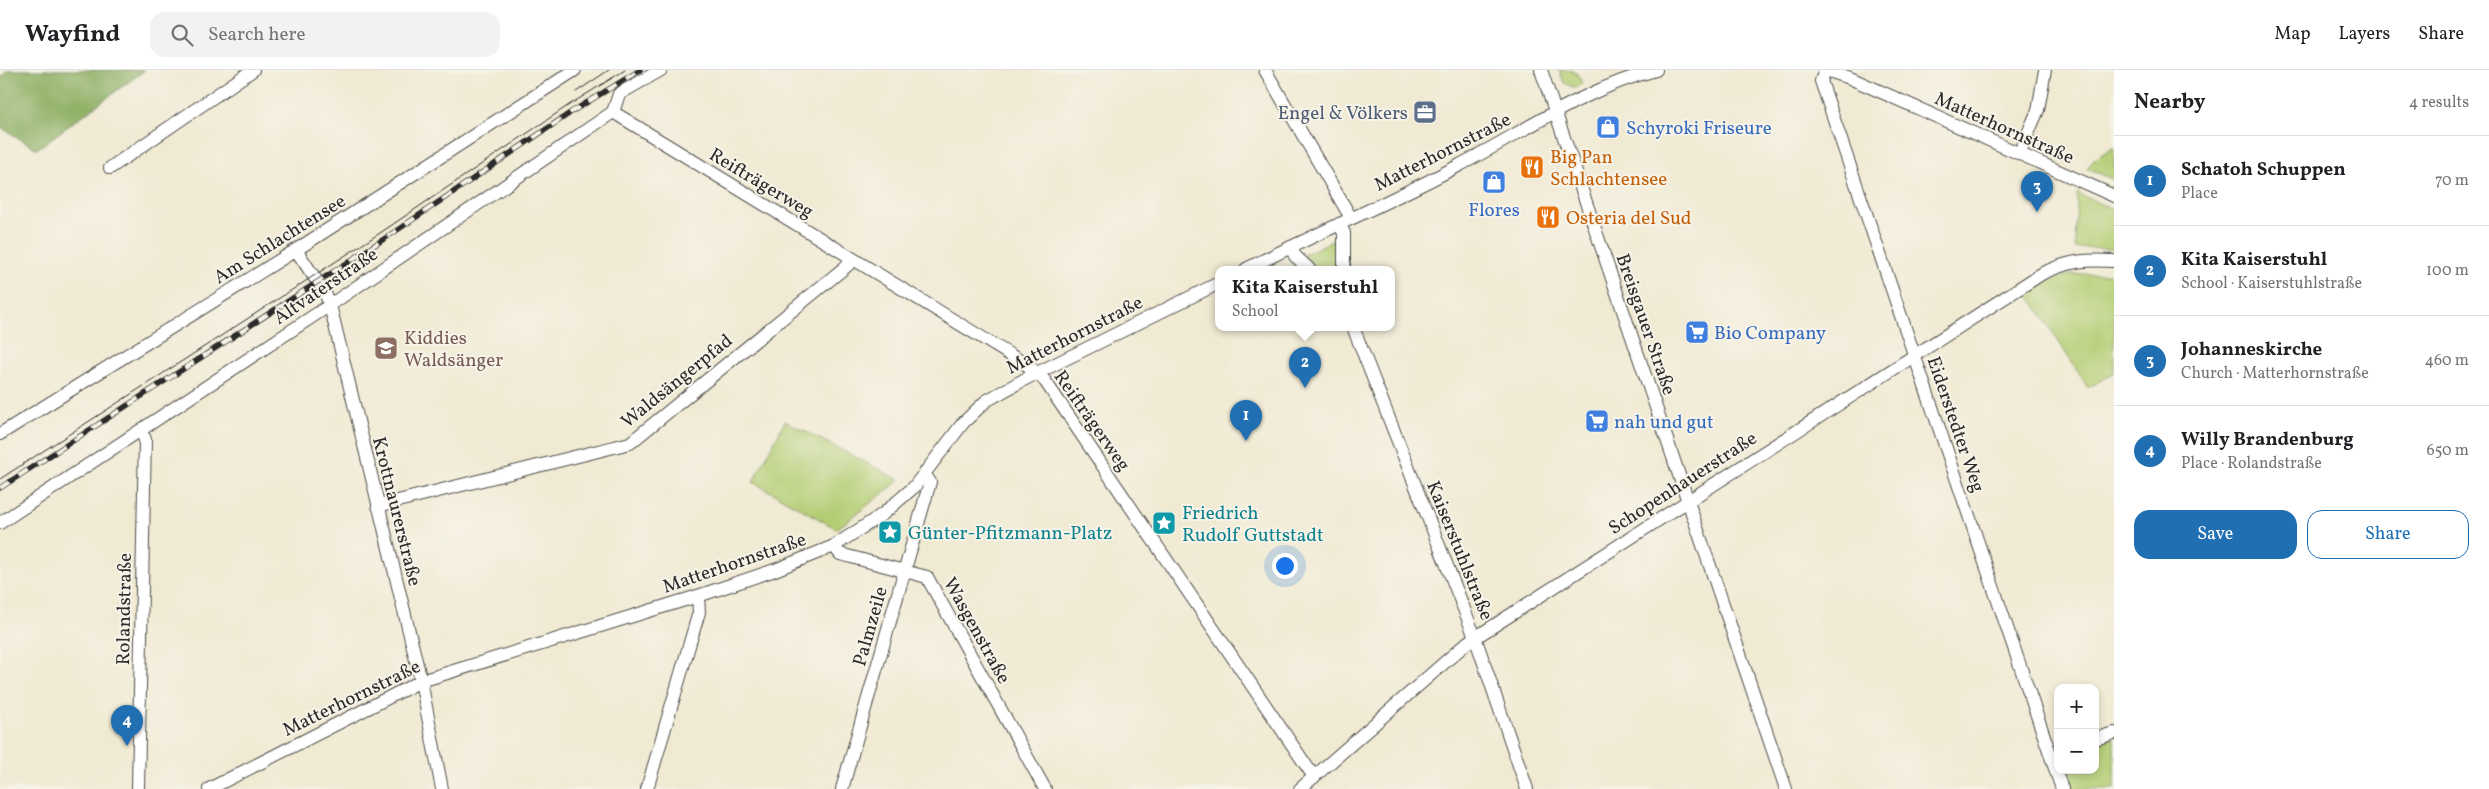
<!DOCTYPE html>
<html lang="en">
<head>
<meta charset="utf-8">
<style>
  :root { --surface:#fff; --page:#f2f2f2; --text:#202124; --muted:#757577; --line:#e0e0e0; --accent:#1f6fb2 }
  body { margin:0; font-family:Vollkorn,serif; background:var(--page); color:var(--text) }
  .controls { position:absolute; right:15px; bottom:15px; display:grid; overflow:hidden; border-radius:10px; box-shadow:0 2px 8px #0003 }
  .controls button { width:45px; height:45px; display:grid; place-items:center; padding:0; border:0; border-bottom:1px solid var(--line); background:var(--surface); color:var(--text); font:25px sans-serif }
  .you { position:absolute; left:1284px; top:495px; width:18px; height:18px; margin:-12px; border:4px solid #fff; border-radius:50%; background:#1a73e8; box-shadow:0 0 0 8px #1a73e833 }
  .badge { display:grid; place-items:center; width:32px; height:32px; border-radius:50%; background:var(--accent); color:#fff; font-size:16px; font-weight:700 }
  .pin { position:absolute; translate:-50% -41px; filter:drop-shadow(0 1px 2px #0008) }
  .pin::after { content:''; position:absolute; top:26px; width:18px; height:15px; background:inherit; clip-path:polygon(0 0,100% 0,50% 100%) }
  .popup { position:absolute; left:1215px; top:196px; width:180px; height:65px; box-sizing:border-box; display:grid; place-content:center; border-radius:10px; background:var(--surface); filter:drop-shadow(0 1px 4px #0005); font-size:16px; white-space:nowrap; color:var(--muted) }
  .popup b { font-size:19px; color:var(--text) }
  .popup::after { content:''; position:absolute; left:50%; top:100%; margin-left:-10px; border:10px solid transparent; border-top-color:var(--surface) }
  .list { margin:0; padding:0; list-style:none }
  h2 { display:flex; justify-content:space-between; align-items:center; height:65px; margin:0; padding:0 20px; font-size:21px }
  h2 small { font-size:16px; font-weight:400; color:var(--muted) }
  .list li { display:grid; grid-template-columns:32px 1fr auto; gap:15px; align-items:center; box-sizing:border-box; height:90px; padding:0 20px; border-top:1px solid var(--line) }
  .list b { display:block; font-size:19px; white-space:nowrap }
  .list p { margin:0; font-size:16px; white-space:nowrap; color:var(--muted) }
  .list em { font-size:16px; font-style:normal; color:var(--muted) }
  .actions { display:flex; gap:10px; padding:15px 20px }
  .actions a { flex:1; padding:11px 0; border:1px solid var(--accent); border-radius:15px; text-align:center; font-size:18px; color:var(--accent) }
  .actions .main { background:var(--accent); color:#fff }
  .icon { flex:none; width:28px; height:28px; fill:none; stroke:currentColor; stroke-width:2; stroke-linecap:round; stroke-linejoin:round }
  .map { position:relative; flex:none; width:2114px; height:719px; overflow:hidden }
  header { display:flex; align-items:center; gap:30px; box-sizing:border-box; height:70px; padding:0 25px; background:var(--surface); border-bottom:1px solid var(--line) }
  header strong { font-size:24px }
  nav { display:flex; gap:28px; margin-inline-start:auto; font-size:18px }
  .search { width:350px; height:45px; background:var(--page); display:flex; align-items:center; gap:12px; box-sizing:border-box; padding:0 18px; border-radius:15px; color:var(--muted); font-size:19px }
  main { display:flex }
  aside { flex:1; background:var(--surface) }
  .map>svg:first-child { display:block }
  .green { fill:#b3cd73; stroke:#6f7c4f }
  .forest { fill:#8eb065; stroke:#5c6e48 }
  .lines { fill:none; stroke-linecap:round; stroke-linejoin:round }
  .minor-casing { stroke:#494844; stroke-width:14 }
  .minor { stroke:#fff; stroke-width:12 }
  .tram { stroke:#2b2b2b; stroke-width:1 }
  .rail-casing { stroke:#2b2b2b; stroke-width:5.5 }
  .rail { stroke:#f7f3e8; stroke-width:4; stroke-dasharray:11; stroke-linecap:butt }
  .labels { text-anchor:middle; stroke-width:4; stroke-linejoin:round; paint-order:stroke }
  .service-label { font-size:19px; fill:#4e5e75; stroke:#f7f3e8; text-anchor:end }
  .shop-label { font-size:19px; fill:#366cbe; stroke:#f7f3e8; text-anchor:start }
  .street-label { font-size:19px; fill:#2b2b2b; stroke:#f7f3e8 }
  .food-label { font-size:19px; fill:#c56008; stroke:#f7f3e8; text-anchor:start }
  .education-label { font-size:19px; fill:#785e54; stroke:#f7f3e8; text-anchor:start }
  .culture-label { font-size:19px; fill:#0d838f; stroke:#f7f3e8; text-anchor:start }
</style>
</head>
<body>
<header>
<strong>Wayfind</strong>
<div class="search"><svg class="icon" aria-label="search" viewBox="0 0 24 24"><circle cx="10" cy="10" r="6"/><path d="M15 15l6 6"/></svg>Search here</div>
<nav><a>Map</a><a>Layers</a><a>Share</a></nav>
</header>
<main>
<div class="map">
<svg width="2114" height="719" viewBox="0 0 2114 719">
  <rect width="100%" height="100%" fill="#f7f3e8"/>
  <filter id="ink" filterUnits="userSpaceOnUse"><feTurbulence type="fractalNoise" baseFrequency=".02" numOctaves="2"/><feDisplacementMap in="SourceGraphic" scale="10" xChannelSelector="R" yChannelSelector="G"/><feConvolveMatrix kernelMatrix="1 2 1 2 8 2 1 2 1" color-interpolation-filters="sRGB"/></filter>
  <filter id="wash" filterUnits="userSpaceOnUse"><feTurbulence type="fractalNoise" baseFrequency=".0096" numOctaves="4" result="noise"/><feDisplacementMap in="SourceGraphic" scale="20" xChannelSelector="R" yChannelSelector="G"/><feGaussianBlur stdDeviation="1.12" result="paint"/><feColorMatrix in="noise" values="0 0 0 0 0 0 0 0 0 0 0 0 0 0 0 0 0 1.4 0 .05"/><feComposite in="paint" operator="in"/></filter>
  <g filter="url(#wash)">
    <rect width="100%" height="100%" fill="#f0ead3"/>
    <g class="green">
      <path d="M 1559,0 C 1574,0 1578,0 1582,14 L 1575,18 L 1564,13 Z"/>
      <polygon points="2114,76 2114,110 2087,98 2094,90"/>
      <polygon points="2077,123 2114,140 2114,179 2075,178"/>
      <polygon points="1337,168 1337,199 1317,199 1303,185"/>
      <polygon points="2072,204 2114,204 2114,303 2088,318 2029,225 2052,209"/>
      <polygon points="785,351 900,410 837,459 753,412"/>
      <polygon points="2114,668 2114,719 2070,719 2064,700 2095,700 2095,674"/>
    </g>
    <polygon class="forest" points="7,0 145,0 37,79 0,57 0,10"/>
  </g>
  <g filter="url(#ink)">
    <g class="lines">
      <g class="minor-casing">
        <g id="minor">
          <polyline points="1265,0 1351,148"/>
          <polyline points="1541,0 1786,719"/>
          <polyline points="1825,0 1821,11 2062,719"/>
          <polyline points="1826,0 1850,8 2114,126"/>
          <polyline points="613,42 1030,297 1045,311 1314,707"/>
          <polyline points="2020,82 2038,40 2045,0"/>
          <polyline points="110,98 253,0"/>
          <polyline points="1339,154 1344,163 1344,199"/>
          <polyline points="1291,177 1295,186 1309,199"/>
          <polyline points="296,180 325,223 330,235 421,611 442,719"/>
          <path d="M 1246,199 C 1316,164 1388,133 1458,96 C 1522,63 1585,18 1656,0"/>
          <polyline points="1353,257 1475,567 1527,719"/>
          <polyline points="0,364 296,180 575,0"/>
          <polyline points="378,436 630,373 854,190"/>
          <polyline points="0,453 330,235 613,42 619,24 661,0"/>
          <polyline points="834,476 840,484 927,507 1045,719"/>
          <polyline points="2095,669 2114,663"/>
          <polyline points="138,719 145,369 140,361"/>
          <polyline points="209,719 421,611 698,526 775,500 834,476 883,444 914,417 963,353 986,331 1027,308 1219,213"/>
          <polyline points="647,719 699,542 698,526"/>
          <polyline points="842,719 930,412 925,405"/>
          <path d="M 1300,719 L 1468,572 L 1484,562 L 2043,203 C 2070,191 2084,189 2114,191"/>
        </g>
      </g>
      <use href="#minor" class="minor"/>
      <g class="tram">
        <polyline points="576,22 609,0"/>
        <polyline points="0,409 383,161 569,35 625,0"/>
      </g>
      <g class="rail-casing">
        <polyline id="rail" points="0,418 387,167 573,41 640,0"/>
      </g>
      <use href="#rail" class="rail"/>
    </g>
  </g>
  <defs>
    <g id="office-square" transform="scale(1.25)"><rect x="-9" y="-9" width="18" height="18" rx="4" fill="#5c6f8a" stroke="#f7f3e8"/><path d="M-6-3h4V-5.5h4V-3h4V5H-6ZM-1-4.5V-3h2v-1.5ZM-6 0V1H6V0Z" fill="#fff"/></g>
    <g id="shop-square" transform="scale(1.25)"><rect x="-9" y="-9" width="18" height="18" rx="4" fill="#3f7fe0" stroke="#f7f3e8"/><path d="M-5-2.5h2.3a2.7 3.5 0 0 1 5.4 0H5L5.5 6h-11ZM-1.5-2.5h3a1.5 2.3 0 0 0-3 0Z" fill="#fff"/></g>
    <g id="restaurant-square" transform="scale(1.25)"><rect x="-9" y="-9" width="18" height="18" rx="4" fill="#e8710a" stroke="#f7f3e8"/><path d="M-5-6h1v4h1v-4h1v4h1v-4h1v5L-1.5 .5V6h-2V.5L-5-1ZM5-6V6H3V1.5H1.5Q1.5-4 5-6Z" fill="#fff"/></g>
    <g id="supermarket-square" transform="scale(1.25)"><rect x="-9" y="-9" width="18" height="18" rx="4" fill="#3f7fe0" stroke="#f7f3e8"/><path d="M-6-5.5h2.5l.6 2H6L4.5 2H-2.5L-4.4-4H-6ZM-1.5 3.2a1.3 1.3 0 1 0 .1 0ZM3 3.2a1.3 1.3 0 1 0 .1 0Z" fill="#fff"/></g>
    <g id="school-square" transform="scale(1.25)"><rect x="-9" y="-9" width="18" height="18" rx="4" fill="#8d6e63" stroke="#f7f3e8"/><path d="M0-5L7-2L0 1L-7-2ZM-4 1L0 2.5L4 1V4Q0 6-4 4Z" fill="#fff"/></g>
    <g id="sight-square" transform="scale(1.25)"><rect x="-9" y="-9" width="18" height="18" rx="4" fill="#0f9aa8" stroke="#f7f3e8"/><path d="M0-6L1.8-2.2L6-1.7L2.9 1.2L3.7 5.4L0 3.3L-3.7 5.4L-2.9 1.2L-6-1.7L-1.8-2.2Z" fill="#fff"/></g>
  </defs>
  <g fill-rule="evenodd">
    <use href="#office-square" x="1425" y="42"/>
    <use href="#shop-square" x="1608" y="57"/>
    <use href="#restaurant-square" x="1532" y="97"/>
    <use href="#shop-square" x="1494" y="112"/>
    <use href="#restaurant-square" x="1548" y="147"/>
    <use href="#supermarket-square" x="1697" y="262"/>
    <use href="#school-square" x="386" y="278"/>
    <use href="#supermarket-square" x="1597" y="351"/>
    <use href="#sight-square" x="1164" y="453"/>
    <use href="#sight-square" x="890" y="462"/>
  </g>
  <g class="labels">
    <g class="service-label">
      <text x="1408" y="49">Engel &amp; Völkers</text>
    </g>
    <g class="shop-label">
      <text x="1626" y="64">Schyroki Friseure</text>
      <text x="1494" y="146" text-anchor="middle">Flores</text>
      <text x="1714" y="269">Bio Company</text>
      <text x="1614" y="358">nah und gut</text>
    </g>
    <g class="street-label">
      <text transform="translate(2005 57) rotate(24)" y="7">Matterhornstraße</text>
      <text transform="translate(1442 81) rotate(-27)" y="7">Matterhornstraße</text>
      <text transform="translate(762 112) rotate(31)" y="7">Reifträgerweg</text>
      <text transform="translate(279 168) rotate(-32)" y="7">Am Schlachtensee</text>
      <text transform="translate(325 215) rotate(-34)" y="7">Altvaterstraße</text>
      <text transform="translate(1647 254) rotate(71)" y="7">Breisgauer Straße</text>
      <text transform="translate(1074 264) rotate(-27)" y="7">Matterhornstraße</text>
      <text transform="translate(676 310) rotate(-39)" y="7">Waldsängerpfad</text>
      <text transform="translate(1093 350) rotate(55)" y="7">Reifträgerweg</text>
      <text transform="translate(1957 354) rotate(71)" y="7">Eiderstedter Weg</text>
      <text transform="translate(1682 412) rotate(-33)" y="7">Schopenhauerstraße</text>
      <text transform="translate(398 441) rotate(76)" y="7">Krottnaurerstraße</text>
      <text transform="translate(1461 480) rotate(68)" y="7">Kaiserstuhlstraße</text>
      <text transform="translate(734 492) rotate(-19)" y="7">Matterhornstraße</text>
      <text transform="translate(123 539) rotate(-89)" y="7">Rolandstraße</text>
      <text transform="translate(869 556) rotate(-74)" y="7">Palmzeile</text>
      <text transform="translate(978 560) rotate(61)" y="7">Wasgenstraße</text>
      <text transform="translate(351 627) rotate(-26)" y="7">Matterhornstraße</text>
    </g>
    <g class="food-label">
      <text x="1550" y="93">Big Pan<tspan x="1550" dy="22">Schlachtensee</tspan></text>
      <text x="1566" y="154">Osteria del Sud</text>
    </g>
    <g class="education-label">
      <text x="404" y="274">Kiddies<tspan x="404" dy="22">Waldsänger</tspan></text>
    </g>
    <g class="culture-label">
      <text x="1182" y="449">Friedrich<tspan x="1182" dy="22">Rudolf Guttstadt</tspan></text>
      <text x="908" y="469">Günter-Pfitzmann-Platz</text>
    </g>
  </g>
</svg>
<div class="controls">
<button>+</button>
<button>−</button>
</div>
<div class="you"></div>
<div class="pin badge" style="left:1246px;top:371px">1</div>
<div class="pin badge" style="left:1305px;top:318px">2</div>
<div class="popup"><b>Kita Kaiserstuhl</b>School</div>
<div class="pin badge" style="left:2037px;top:142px">3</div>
<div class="pin badge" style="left:127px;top:676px">4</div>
</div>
<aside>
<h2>Nearby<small>4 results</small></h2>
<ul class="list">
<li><span class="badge">1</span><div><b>Schatoh Schuppen</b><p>Place</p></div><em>70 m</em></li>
<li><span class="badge">2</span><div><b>Kita Kaiserstuhl</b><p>School · Kaiserstuhlstraße</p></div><em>100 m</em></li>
<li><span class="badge">3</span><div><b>Johanneskirche</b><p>Church · Matterhornstraße</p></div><em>460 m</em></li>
<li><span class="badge">4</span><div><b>Willy Brandenburg</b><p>Place · Rolandstraße</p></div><em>650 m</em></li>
</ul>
<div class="actions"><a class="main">Save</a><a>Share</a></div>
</aside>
</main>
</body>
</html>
